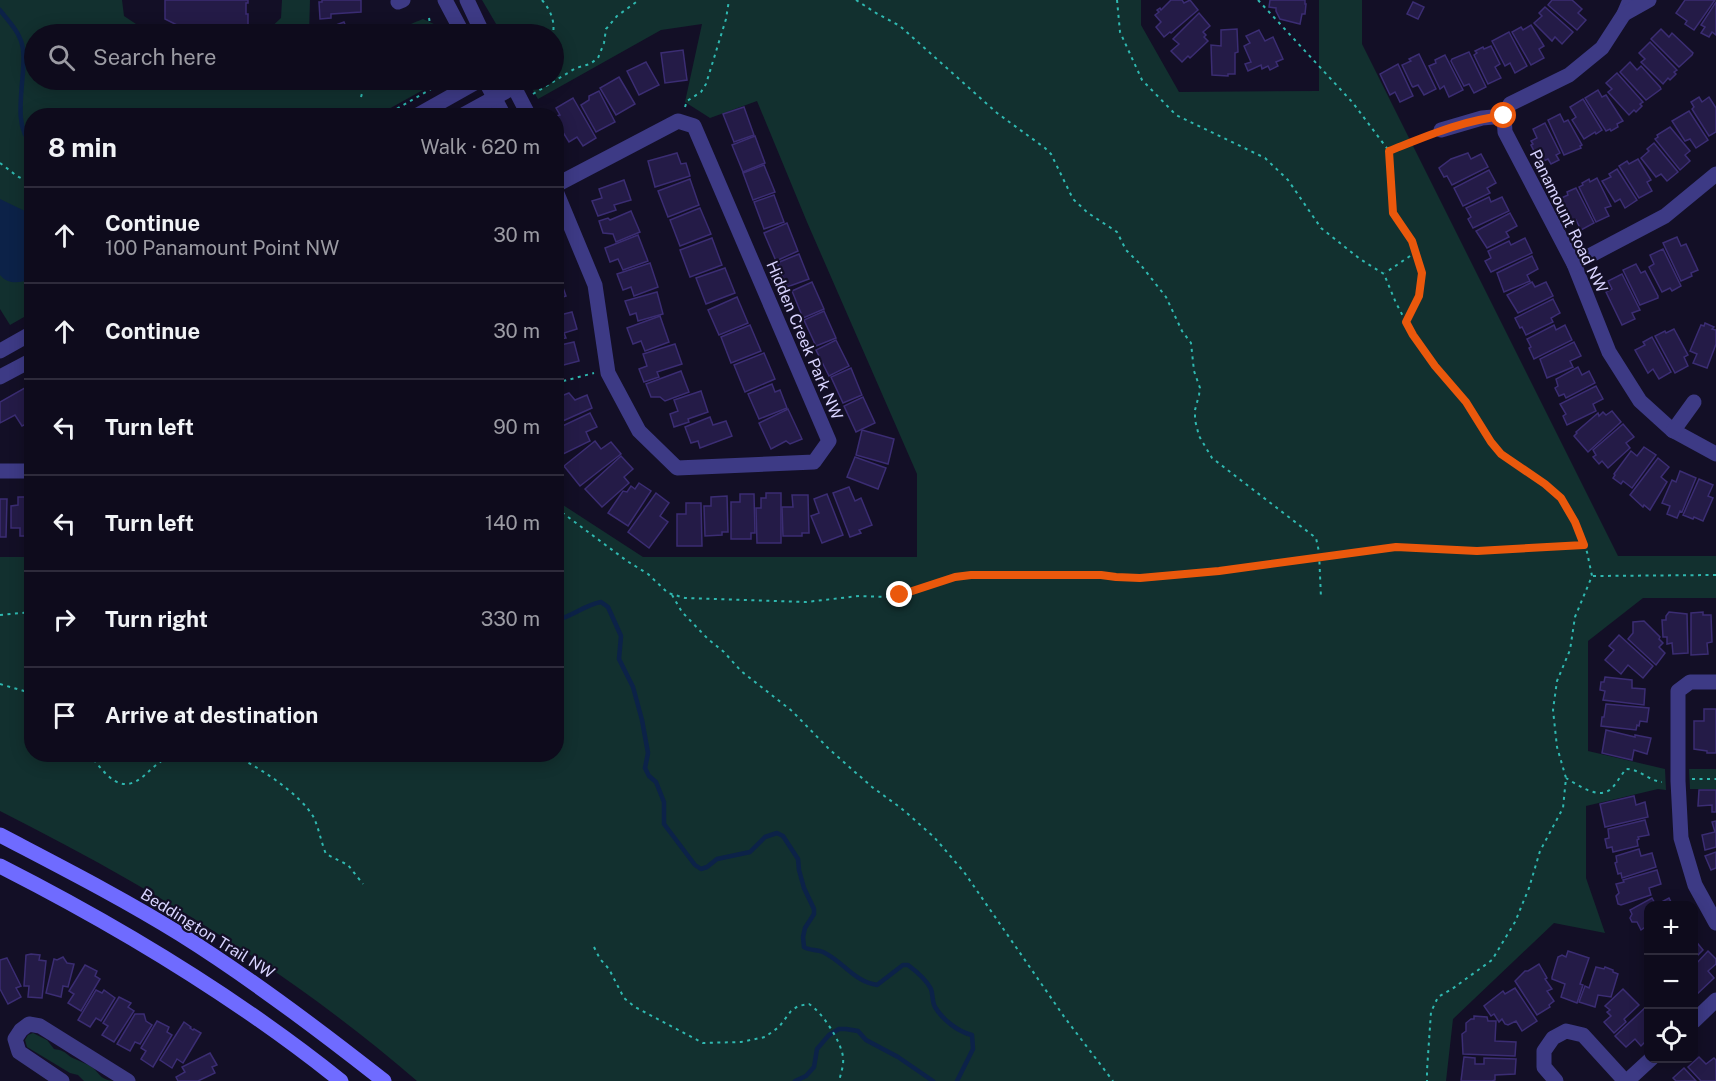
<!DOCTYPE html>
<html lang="en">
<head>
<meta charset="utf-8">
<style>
  :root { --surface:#0e0b1c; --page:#171425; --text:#f1f3f6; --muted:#9b9ba3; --line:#2e2b3b }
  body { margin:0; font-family:"Public Sans",sans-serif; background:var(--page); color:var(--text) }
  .controls { position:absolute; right:18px; bottom:18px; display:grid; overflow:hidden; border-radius:12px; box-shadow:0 3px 15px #0003 }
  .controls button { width:54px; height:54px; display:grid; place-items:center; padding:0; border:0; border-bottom:2px solid var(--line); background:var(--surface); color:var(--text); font:30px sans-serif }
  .stop { position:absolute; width:18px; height:18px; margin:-14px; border:4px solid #ea580c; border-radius:50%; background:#fff }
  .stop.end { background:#ea580c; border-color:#fff; box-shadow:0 2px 6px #0008 }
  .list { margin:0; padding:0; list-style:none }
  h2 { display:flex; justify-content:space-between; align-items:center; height:78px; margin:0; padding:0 24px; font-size:26px }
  h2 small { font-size:20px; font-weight:400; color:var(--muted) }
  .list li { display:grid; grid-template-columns:39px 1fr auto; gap:18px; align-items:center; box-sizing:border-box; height:96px; padding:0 24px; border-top:2px solid var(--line) }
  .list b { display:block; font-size:22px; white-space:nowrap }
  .list p { margin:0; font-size:20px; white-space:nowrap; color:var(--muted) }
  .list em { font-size:20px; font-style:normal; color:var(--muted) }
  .icon { flex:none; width:33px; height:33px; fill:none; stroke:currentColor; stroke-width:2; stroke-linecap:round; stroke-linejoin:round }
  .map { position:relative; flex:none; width:1716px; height:1081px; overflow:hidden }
  .search { position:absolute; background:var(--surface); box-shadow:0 3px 15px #0003; left:24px; top:24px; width:540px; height:66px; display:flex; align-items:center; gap:15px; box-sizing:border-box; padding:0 21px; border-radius:33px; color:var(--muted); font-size:22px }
  .panel { position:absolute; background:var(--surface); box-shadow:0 3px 15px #0003; left:24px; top:108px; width:540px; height:654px; border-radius:24px }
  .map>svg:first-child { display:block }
  .green { fill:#12302f }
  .water { fill:#0c2248 }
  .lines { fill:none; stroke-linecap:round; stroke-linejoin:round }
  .stream { stroke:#0c2248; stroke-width:4.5 }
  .building { fill:#241b47; stroke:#3b2d73; stroke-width:1.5 }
  .path { stroke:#2fb8b0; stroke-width:2; stroke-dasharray:3 4.5; stroke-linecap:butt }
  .minor { stroke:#3d3a85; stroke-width:15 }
  .tertiary { stroke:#3d3a85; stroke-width:15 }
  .secondary { stroke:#6f6bff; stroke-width:15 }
  .route { stroke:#ea580c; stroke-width:8 }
  .labels { text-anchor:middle; stroke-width:4.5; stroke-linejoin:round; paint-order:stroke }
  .street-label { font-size:16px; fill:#d9d4ff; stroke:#130f26 }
</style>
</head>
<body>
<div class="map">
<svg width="1716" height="1081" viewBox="0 0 1716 1081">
  <rect width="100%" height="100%" fill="#130f26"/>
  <g class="green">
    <polygon points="0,0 122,0 124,16 151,34 34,34 34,80 327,80 338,90 348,80 441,80 378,115 32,116 31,313 10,325 0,309"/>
    <polygon points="282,0 310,0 309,34 264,34 281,18"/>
    <path d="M 482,0 L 1141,0 L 1141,25 L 1179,92 L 1319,91 L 1319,0 L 1362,0 L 1362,44 L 1618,556 L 1716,556 L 1716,598 L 1643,598 L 1588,641 L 1588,751 L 1665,769 L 1666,790 L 1658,789 L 1586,806 L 1586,878 L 1605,933 L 1554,923 L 1453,1019 L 1446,1081 L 417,1081 C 291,972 149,886 0,811 L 0,557 L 31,557 L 32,754 L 556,754 L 557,499 L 563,505 L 643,557 L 917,557 L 917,474 L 807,222 L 757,101 L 710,118 L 685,102 L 702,24 L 661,30 L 538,99 L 527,80 L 554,80 L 554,34 L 502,34 Z"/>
    <path d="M 423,19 L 434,24 L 439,34 L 386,34 L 393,27 C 405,28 412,23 423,19 Z"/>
    <polygon points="1689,769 1716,769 1716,789 1690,789"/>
    <path d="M 33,1033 L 47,1040 L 54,1049 C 68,1051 65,1055 75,1059 C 81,1062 88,1064 93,1068 C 101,1075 100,1079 113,1081 L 84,1081 L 78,1075 L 70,1073 L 27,1047 L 25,1040 L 28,1035 Z"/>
  </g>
  <path class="water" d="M 0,199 L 31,214 L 31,279 C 21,283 8,285 0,275 Z"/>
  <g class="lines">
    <g class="stream">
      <path d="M 0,10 C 9,22 21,33 23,49 C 27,75 10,125 32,144"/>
      <path d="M 556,620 C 572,617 584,605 601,602 L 608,607 L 621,636 L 619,659 L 633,687 L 642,720 L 648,753 L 645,768 L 649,776 L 656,782 L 664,802 L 664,824 L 695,865 L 701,869 L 707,867 L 717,859 L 750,852 L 765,837 L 777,833 L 783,836 L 798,859 L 799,870 L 804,888 L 814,909 L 814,914 L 805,928 L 803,937 L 804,947 C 810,951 816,949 823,952 C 844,962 853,981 877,985 L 903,965 L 908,965 C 916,971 926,979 931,989 C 933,994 932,1002 935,1007 C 942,1019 958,1032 972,1035 L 973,1049 L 957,1081"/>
      <polyline points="795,1081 806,1076 814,1067 817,1049 829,1035 839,1029 846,1029 858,1031 866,1040 898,1057 933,1081"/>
    </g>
  </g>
  <g class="building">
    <polygon points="165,0 248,0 248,3 246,3 246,14 248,14 248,34 185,34 185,29 165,19"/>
    <polygon points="322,0 361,0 361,12 331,14 331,18 320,19 319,2 322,2"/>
    <polygon points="1171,0 1182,0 1184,3 1190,0 1198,10 1171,33 1170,32 1164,37 1156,27 1161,22 1155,15 1159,12 1157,10 1160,8 1161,10"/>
    <polygon points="1270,0 1305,0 1305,4 1306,4 1305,14 1302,14 1300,24 1280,19 1276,11 1276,8 1269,7"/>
    <polygon points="1552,0 1572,0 1582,9 1578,13 1586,20 1577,30 1548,5"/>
    <polygon points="1685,0 1715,0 1694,30 1685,24 1687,21 1676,13"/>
    <polygon points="1413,2 1424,7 1418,19 1407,14"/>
    <polygon points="1716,2 1716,35 1712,32 1709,37 1701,33 1705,27 1701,25"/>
    <polygon points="1545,7 1573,32 1562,44 1555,37 1552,41 1534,23 1542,16 1539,13"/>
    <polygon points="1199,13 1210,26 1203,32 1206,35 1204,37 1208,41 1190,58 1188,56 1182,62 1171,51 1179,44 1173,39"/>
    <polygon points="344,22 349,34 330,34 328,28"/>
    <polygon points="1531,25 1544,46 1539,49 1544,58 1531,65 1512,32 1521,27 1523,30"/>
    <polygon points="1237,29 1238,52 1235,53 1235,74 1228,74 1228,76 1212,75 1211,45 1221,46 1221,30"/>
    <polygon points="1661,29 1669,37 1672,33 1693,53 1692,55 1679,67 1651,39"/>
    <polygon points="1259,30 1265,41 1273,37 1283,59 1276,62 1278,66 1270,70 1268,66 1262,69 1261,65 1248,71 1245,64 1251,62 1244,46 1250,43 1246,36"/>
    <polygon points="1509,32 1527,66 1515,73 1510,63 1505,66 1492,41"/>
    <polygon points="1650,42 1677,70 1674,72 1676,74 1670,80 1668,78 1663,84 1641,62 1645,59 1639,53"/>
    <polygon points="1491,46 1500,64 1495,67 1501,78 1488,84 1474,55 1477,53 1475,51 1483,47 1484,49"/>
    <polygon points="683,50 687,80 665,83 661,53"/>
    <polygon points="1469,52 1486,87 1474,93 1469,84 1464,86 1451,61 1452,59"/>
    <polygon points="1419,54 1436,89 1424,95 1418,85 1413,87 1412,86 1402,65 1411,61 1409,59"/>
    <polygon points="1445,55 1463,90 1449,97 1444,86 1440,89 1439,87 1429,66 1436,63 1435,60"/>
    <polygon points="646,62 659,85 639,95 627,71"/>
    <polygon points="1630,62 1637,70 1641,66 1660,87 1661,89 1646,100 1620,72"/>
    <polygon points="1398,64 1413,96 1400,102 1395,92 1390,95 1380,74"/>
    <polygon points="1617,73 1643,102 1640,104 1642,106 1636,112 1634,110 1629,115 1608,92 1612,89 1606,83"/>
    <polygon points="619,77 635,104 616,115 600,88"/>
    <polygon points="1598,90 1602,97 1606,95 1623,121 1617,124 1618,127 1611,131 1610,129 1606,131 1585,98"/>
    <polygon points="599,91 615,122 596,132 581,105 589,100 589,96"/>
    <polygon points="1699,97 1702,102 1709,97 1716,108 1716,132 1709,136 1692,109 1694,107 1691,102"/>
    <polygon points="573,98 596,138 583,146 577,137 569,142 556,121 556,116 560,115 556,108"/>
    <polygon points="1583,99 1602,130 1596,134 1595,132 1584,139 1572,120 1576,117 1570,107"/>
    <polygon points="744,107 754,135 734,142 723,114"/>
    <polygon points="1689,111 1708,140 1696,148 1690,139 1685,141 1672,121"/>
    <polygon points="1560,114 1564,122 1568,120 1582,145 1580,146 1581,148 1564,155 1548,120"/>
    <polygon points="1545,123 1560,153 1556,155 1559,160 1551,164 1548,159 1541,162 1540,158 1538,159 1531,145 1533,144 1531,141 1537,138 1533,129"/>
    <polygon points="1670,127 1690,151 1685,155 1690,161 1680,170 1655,139 1658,137 1657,135"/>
    <polygon points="755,136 765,163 743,172 732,145"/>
    <polygon points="1654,143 1678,172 1667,181 1661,174 1656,177 1641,158 1649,151 1647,149"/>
    <polygon points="677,153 681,164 686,163 690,176 655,187 648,161"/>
    <polygon points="1468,153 1471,159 1481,154 1488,167 1452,185 1447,176 1444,177 1439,168 1451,159"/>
    <polygon points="1638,159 1651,180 1647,182 1652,191 1639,198 1619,166 1627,161 1629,164"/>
    <polygon points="764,165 775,192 753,200 743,173"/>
    <polygon points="1617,169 1637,200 1625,208 1620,199 1615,202 1602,181 1611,177 1609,174"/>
    <polygon points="1489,170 1496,183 1487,188 1490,193 1463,206 1454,188"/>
    <polygon points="1597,178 1611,206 1605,208 1609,216 1596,222 1579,187 1583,185 1582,183 1589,179 1590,182"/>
    <polygon points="690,179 699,205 668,217 658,191"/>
    <polygon points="624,180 631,200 614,205 616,210 598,216 592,201 602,198 599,189"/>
    <polygon points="1576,188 1594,223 1581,230 1576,220 1570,222 1559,199 1568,195 1567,192"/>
    <polygon points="774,195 784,222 764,229 754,202"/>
    <polygon points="1489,197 1491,202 1502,197 1509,211 1473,228 1468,219 1471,217 1466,208"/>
    <polygon points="700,208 711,234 680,246 670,220"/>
    <polygon points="631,211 640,232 616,242 613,234 603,233 599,221 608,218 610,220"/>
    <polygon points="1510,213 1517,226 1506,232 1509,237 1487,248 1476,231"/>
    <polygon points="787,223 798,251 776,261 764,233"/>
    <polygon points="638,235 648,261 623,270 618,259 610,262 605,248"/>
    <polygon points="1677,237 1681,246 1686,244 1698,270 1691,273 1692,276 1681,281 1663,243"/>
    <polygon points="712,238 722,265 690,277 680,250"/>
    <polygon points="1525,238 1532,253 1491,272 1485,261 1491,258 1488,251 1509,241 1511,245"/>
    <polygon points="1663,249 1681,286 1672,291 1670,288 1662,292 1649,267 1654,264 1650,255"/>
    <polygon points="799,254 809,279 787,287 777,263"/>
    <polygon points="1532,256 1538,269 1527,275 1530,281 1504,292 1497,273"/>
    <polygon points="650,263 658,287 634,296 631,287 623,290 617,274"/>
    <polygon points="1636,264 1641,273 1645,271 1658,296 1658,298 1640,305 1623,270"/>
    <polygon points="725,268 735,293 706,304 696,278"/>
    <polygon points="1622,274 1640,310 1632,313 1635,319 1622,325 1606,292 1612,289 1608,281"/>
    <polygon points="561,282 566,296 557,299 560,310 556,311 556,284"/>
    <polygon points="812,282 824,309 803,318 792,291"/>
    <polygon points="1532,282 1535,287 1546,282 1553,296 1518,313 1507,295"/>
    <polygon points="657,292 663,314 638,321 636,313 630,315 625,301"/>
    <polygon points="737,297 748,323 719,335 708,310"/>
    <polygon points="1553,299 1560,313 1551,318 1553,322 1526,335 1522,327 1520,328 1515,318"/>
    <polygon points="824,311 836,338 816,346 804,320"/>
    <polygon points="572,312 577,329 564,333 566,338 556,340 556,316"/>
    <polygon points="660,316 669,342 645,351 641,341 633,344 627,328"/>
    <polygon points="1705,323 1714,327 1712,329 1716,330 1716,344 1707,368 1693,363 1697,354 1690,351 1701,325 1704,326"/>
    <polygon points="750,325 761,351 731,363 721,337"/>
    <polygon points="1554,325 1556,330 1565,325 1572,340 1534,359 1529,348 1531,347 1527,339"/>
    <polygon points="1674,329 1688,355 1684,357 1688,366 1675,373 1655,336 1665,331 1666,333"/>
    <polygon points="1652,337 1671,372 1659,379 1653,369 1648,373 1635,350 1645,345 1643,342"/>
    <polygon points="836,340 849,366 829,376 816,350"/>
    <polygon points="574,342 579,361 556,367 556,346"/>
    <polygon points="1574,342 1581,356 1570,361 1573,367 1547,378 1540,359"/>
    <polygon points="675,344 682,364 657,372 659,377 644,382 639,369 647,366 643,354"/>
    <polygon points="764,353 775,379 745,392 734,365"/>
    <polygon points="1578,367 1582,375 1589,371 1595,383 1566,398 1564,394 1559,396 1555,388 1558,386 1556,379"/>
    <polygon points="851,368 862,395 843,403 831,377"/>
    <polygon points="681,371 689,392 665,401 660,397 651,397 646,384"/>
    <polygon points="772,384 775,392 780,390 787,408 759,419 748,394"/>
    <polygon points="30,385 32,388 32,421 22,426 15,415 0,423 0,402"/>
    <polygon points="1596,386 1603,399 1593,404 1596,411 1567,425 1563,416 1566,414 1560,404"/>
    <polygon points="701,391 708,412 688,419 689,422 674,427 670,414 678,411 674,400"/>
    <polygon points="569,393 575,400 587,395 592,408 556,424 556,398"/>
    <polygon points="863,397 875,423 856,432 844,406"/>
    <polygon points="788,409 802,439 790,444 786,441 771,449 759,423"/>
    <polygon points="1612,411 1621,422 1588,452 1574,436 1577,433 1576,432 1598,413 1599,416 1603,412 1606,415"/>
    <polygon points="590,413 597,427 586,432 590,441 559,456 556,451 556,429"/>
    <polygon points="710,417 713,425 726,421 732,436 700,448 698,441 691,443 685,427"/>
    <polygon points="1623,424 1634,437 1626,443 1630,448 1608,468 1602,461 1599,464 1593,457 1596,455 1593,450"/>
    <polygon points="862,430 894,439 888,464 856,455"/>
    <polygon points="595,441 601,449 611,442 621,454 580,486 564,466"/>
    <polygon points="1644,447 1656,455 1632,488 1623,481 1621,484 1613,478 1615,475 1614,474 1631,451 1637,456"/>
    <polygon points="621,456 633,469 624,477 629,483 602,507 585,489"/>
    <polygon points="855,457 886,468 878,489 847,477"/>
    <polygon points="1658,458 1669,467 1661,477 1667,482 1650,510 1644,505 1643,507 1630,495"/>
    <polygon points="1680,471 1696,478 1682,512 1680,511 1677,518 1667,514 1670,506 1662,503 1672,480 1676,482"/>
    <polygon points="1699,479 1713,485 1708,496 1713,498 1703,521 1694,517 1693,519 1683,515"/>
    <polygon points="639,483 651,491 628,526 608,513 623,491 627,492 631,486 635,489"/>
    <polygon points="849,487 855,501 861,498 872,525 859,530 861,533 850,537 833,493"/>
    <polygon points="656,493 669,503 660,516 668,522 649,548 628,532"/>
    <polygon points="766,493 781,493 781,543 757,543 756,508 761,508 761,498 766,498"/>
    <polygon points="740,494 754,494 755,533 751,533 751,539 731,539 731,502 740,502"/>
    <polygon points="827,494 843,535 822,543 811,516 819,513 814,499"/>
    <polygon points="792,495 808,495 809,533 802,533 802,536 783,536 782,507 793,507"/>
    <polygon points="727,496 728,532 722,532 722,535 705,536 704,506 711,506 711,497"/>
    <polygon points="18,497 32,497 32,528 30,528 30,536 20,536 20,528 11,528 11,506 18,505"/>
    <polygon points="0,499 7,499 6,537 0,537"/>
    <polygon points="686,503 701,503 702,546 677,546 677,514 686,514"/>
    <polygon points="1669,612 1687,614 1688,653 1673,654 1672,643 1667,644 1667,637 1663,637 1662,620 1666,620 1666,616"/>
    <polygon points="1703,612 1703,615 1711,615 1712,642 1707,643 1708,654 1691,655 1691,613"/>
    <polygon points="1644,621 1660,637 1659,639 1663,643 1659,647 1665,653 1656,665 1628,639 1633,633 1633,622"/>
    <polygon points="1619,635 1653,666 1643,678 1628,665 1621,674 1605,660 1614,650 1609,646"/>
    <polygon points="1605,677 1632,680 1632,688 1645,689 1644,705 1603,700 1605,691 1600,690 1601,682 1604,682"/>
    <polygon points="1606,704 1649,708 1647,722 1640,721 1639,726 1637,725 1636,730 1601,726 1602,717 1604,717"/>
    <polygon points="1704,709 1716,709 1716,753 1707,753 1707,751 1694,749 1694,721 1704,721"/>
    <polygon points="1606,730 1635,737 1635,735 1651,738 1647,754 1634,750 1632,760 1602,753"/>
    <polygon points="1699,790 1716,790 1716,812 1712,812 1712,805 1698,806"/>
    <polygon points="1634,796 1636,805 1645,802 1648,817 1605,827 1600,804"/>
    <polygon points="1645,820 1649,835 1638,837 1639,839 1637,840 1638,846 1613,852 1612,847 1607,848 1605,839 1609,838 1608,829"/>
    <polygon points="1716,821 1716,847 1705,850 1702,835 1715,832 1712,822"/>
    <polygon points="1639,849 1641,856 1652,853 1656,867 1622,878 1621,873 1618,874 1615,863 1617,862 1616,856"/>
    <polygon points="1716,852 1716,868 1711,870 1705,856"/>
    <polygon points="1657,870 1661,884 1649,888 1651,895 1621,905 1618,904 1616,896 1619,893 1616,884 1624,882 1623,880"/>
    <polygon points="1652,898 1656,905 1669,898 1673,906 1648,906 1648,925 1641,930 1637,922 1632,922 1630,918 1632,914 1630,910"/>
    <polygon points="1694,939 1703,950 1694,959"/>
    <polygon points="1568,951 1589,958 1580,984 1583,985 1577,1003 1561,997 1565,984 1552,979 1552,977 1558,957 1562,955 1566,957"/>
    <polygon points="1708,951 1716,959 1716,964 1708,971 1714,978 1695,996 1694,994 1694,966"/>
    <polygon points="31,954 40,955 39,960 46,961 42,998 28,997 29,986 24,986 26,955"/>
    <polygon points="63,957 67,963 74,964 68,987 63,986 61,997 46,993 54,959 57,960"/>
    <polygon points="7,958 21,986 16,988 21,997 8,1004 0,989 0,960"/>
    <polygon points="1539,964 1547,978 1545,979 1552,989 1547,991 1554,1001 1549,1005 1550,1007 1537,1015 1515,981 1525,971 1528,971"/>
    <polygon points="85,965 97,971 95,976 100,979 81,1011 68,1003 74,994 69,991"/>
    <polygon points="1596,967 1604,969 1605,967 1613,970 1613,972 1618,974 1611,997 1598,995 1595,1007 1579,1002 1585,986 1589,988"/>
    <polygon points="1515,988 1537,1021 1522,1031 1516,1021 1508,1025 1505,1024 1502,1019 1499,1022 1494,1014 1491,1016 1484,1006 1503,991 1505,994"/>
    <polygon points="1623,989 1639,1005 1624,1019 1626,1022 1614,1033 1604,1022 1611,1016 1607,1012 1610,1010 1605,1006"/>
    <polygon points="96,990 102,993 104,990 115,998 101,1021 96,1018 90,1027 78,1020"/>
    <polygon points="119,997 131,1003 128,1007 134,1011 114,1042 102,1035 108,1026 103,1023"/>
    <polygon points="1648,1005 1648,1039 1641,1046 1635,1039 1626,1047 1615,1036"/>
    <polygon points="135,1014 144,1014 146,1021 152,1025 140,1044 135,1042 130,1051 117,1044"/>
    <polygon points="1474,1016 1487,1017 1488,1021 1496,1021 1495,1041 1516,1042 1515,1056 1463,1054 1462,1034 1466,1031 1466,1023 1471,1019 1474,1019"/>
    <polygon points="157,1021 169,1027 167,1032 172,1035 153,1067 141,1059 146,1051 141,1048"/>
    <polygon points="184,1022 191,1027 190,1028 193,1030 194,1029 201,1033 183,1063 177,1059 172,1068 160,1060"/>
    <polygon points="210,1053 217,1065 212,1067 215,1073 198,1081 178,1081 176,1077 185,1072 182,1067"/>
    <polygon points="1464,1057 1475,1058 1475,1064 1484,1064 1484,1058 1516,1059 1515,1074 1495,1075 1495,1080 1492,1081 1461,1081"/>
    <polygon points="1699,1057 1706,1064 1714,1058 1716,1060 1716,1081 1701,1081 1688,1067"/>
    <polygon points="1684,1068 1696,1081 1676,1081 1673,1078"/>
  </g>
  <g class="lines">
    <g class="path">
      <path d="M 542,0 C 551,11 555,21 553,34"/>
      <polyline points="856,0 876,13 900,26 997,113 1045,148 1051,154 1073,199 1088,213 1111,228 1117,232 1126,250 1140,264 1166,297 1182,331 1191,343 1194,371 1200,388 1199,395 1195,410 1195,420 1199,436 1212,458 1316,538 1319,552 1321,598"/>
      <polyline points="1117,0 1120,32 1142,80 1176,115 1265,158 1288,180 1321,228 1360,259 1384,274 1396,303 1413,335 1435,366 1466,402 1491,442 1501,454 1545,484 1561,498 1575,522 1587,552 1592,576 1575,617 1570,650 1557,681 1553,710 1557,747 1566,778 1563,808 1540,851 1529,888 1515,922 1492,960 1452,989 1438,997 1431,1012 1427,1070 1427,1081"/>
      <polyline points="1258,0 1353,103 1389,151 1393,213 1412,241 1416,252 1385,273"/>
      <polyline points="429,18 432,34"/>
      <polyline points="391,80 401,88 411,88 420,80"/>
      <polyline points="533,94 576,68 590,64 598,58 604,43 606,29 617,16 639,0"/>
      <polyline points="361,97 366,80"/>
      <polyline points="685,107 687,101 701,92 706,84 726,19 729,0"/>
      <polyline points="384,116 447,80"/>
      <polyline points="1389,151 1428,135"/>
      <polyline points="0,163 17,176 32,184"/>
      <path d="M 1407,320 C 1422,292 1425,284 1416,252"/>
      <polyline points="556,383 594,373"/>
      <polyline points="556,508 627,561 648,574 668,593 685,598 806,602 859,596 887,597 900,595 955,577 971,575 1101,575 1116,577 1140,578 1219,571 1256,568 1303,559 1407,547 1477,551 1584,545"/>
      <polyline points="1593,576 1716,575"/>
      <polyline points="672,595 682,612 708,639 724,652 741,671 792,711 829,749 872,787 901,808 934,837 964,872 1065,1018 1113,1081"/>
      <polyline points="0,615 32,612"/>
      <polyline points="0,684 24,691 32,695"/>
      <path d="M 89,754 C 106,774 120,798 146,774 C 154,766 163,759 174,754"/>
      <path d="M 228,754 C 252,761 302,795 314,818 C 319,829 321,842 326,854 L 348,865 L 363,884"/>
      <path d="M 1566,778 C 1578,785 1598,800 1611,789 C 1617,783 1621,775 1626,769 C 1640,769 1649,781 1662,782"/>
      <polyline points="1692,779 1716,779"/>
      <path d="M 594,947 L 600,959 L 609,969 L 624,998 L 635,1007 L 703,1043 L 741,1042 L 765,1037 L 779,1027 L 791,1011 L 798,1006 L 809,1004 C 822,1012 841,1041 843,1057 C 844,1065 841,1073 839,1081"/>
    </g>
    <g class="minor">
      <polyline points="1630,0 1624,14 1602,48 1569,75 1510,104 1504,116 1505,132 1574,264 1609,352 1640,401 1672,430 1716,454"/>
      <polyline points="398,2 403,0"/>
      <polyline points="1624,14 1649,0"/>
      <polyline points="485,80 504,116"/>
      <polyline points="514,87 529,116"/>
      <polyline points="1441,130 1482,118 1504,116"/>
      <polyline points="556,185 678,121 694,126 829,441 814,462 677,468 639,431 608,373 595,285 556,191"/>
      <polyline points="1574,264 1665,216 1716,174"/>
      <polyline points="1673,431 1694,402"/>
      <polyline points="0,471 32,471"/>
      <polyline points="1716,682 1690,682 1678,691 1678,781 1681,838 1695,885 1716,923"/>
      <polyline points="1694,1021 1716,1000"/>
      <polyline points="62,1081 19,1052 15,1039 21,1030 29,1024 40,1026 128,1081"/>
      <polyline points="1556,1081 1544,1067 1544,1051 1553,1038 1566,1031 1583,1035 1625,1081"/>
      <polyline points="1627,1081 1652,1058"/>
    </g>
    <g class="tertiary">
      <polyline points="445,0 463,34"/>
      <polyline points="467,0 483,34"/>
      <polyline points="416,116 480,80"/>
      <polyline points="461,116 514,87 509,80"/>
      <polyline points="0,351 32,333"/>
      <polyline points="0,377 32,360"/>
    </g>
    <g class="secondary">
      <path d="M 0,835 C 61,867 122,898 180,934 C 252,979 318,1029 384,1081"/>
      <path d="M 0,866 C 120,927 236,997 341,1081"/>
    </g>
  </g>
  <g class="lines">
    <path class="route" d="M 900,595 L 955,577 L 971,575 L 1101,575 L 1116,577 L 1140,578 L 1219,571 L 1396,547 L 1477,551 L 1584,545 L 1575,522 L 1561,498 L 1545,484 L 1501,454 L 1491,442 L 1466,402 L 1435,366 L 1413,335 L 1406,322 L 1419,296 L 1422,273 L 1412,241 L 1393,213 L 1389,151 C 1427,136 1463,120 1504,116"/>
  </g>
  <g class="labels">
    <g class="street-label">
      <text transform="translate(1569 221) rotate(64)" y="6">Panamount Road NW</text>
      <text transform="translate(805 340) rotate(67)" y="6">Hidden Creek Park NW</text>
      <text transform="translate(208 933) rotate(32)" y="6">Beddington Trail NW</text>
    </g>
  </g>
</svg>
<div class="controls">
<button>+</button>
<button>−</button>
<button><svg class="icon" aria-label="locate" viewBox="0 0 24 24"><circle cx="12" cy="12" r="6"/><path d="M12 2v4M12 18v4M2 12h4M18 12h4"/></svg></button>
</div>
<div class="stop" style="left:1504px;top:116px"></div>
<div class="stop end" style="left:900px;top:595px"></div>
<div class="search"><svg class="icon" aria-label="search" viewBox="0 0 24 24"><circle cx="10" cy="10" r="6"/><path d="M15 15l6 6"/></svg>Search here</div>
<section class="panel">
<h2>8 min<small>Walk · 620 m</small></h2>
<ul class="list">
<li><svg class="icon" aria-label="ahead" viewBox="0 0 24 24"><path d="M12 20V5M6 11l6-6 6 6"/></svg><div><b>Continue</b><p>100 Panamount Point NW</p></div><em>30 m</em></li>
<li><svg class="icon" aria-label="ahead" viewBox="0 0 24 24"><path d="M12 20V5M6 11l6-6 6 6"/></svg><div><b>Continue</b></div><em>30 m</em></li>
<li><svg class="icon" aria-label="left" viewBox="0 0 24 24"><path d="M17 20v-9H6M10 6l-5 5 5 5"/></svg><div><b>Turn left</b></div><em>90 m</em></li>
<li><svg class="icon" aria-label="left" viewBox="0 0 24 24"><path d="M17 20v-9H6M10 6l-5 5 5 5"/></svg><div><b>Turn left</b></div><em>140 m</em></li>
<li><svg class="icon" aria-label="right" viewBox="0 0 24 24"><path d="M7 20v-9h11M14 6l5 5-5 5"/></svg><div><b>Turn right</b></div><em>330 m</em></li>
<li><svg class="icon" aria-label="arrive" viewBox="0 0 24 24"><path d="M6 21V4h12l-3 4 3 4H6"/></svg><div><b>Arrive at destination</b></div></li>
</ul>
</section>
</div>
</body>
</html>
